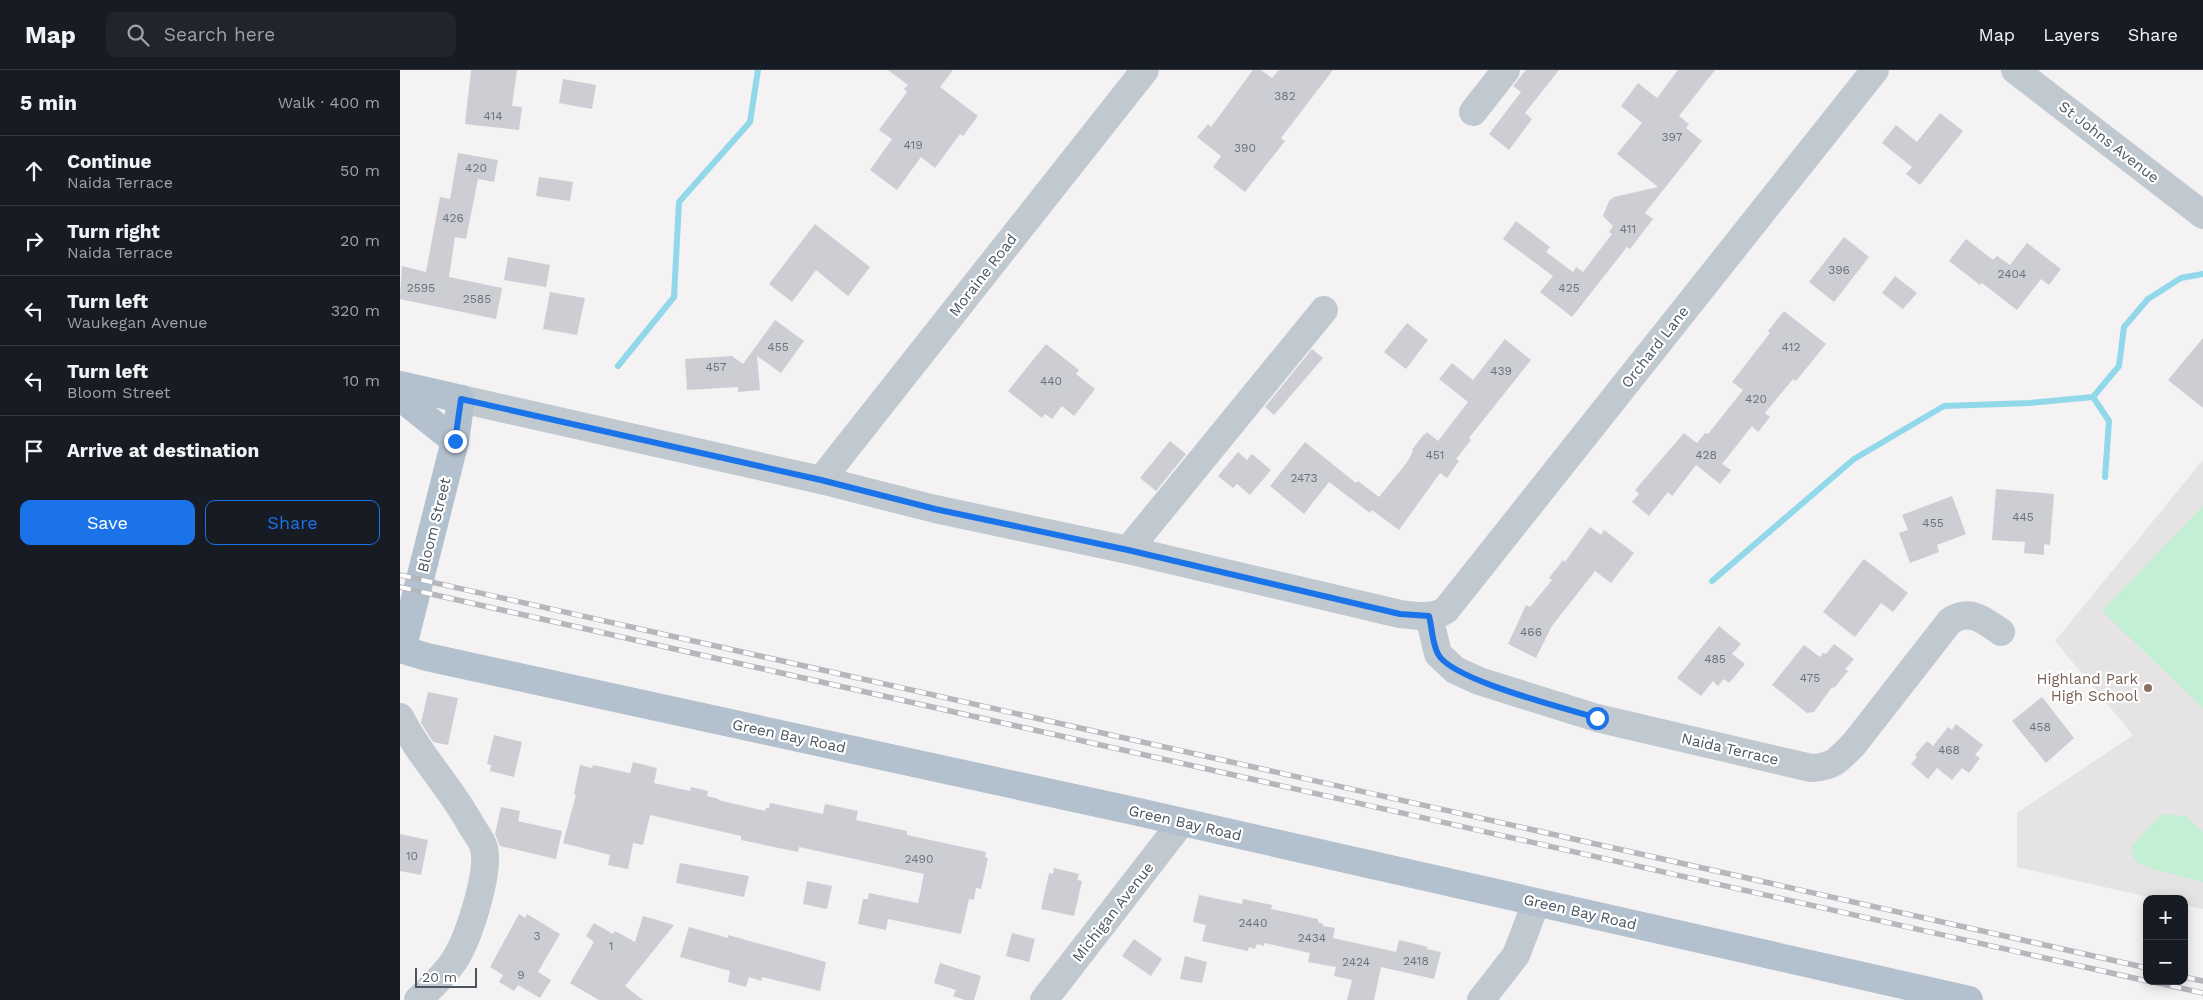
<!DOCTYPE html>
<html lang="en">
<head>
<meta charset="utf-8">
<style>
  :root { --surface:#171b24; --page:#20242c; --text:#f1f3f6; --muted:#9ea1a6; --line:#363941; --accent:#1a73e8 }
  body { margin:0; font-family:"Work Sans",sans-serif; background:var(--page); color:var(--text) }
  .controls { position:absolute; right:15px; bottom:15px; display:grid; overflow:hidden; border-radius:10px; box-shadow:0 2px 12px #0003 }
  .controls button { width:45px; height:45px; display:grid; place-items:center; padding:0; border:0; border-bottom:1px solid var(--line); background:var(--surface); color:var(--text); font:25px sans-serif }
  .scale { position:absolute; left:15px; bottom:12px; width:62px; box-sizing:border-box; padding-left:5px; border:2px solid #4a555f; border-top:0; font-size:14px; line-height:18px; white-space:nowrap; color:#4a555f; -webkit-text-stroke:4px #fff; paint-order:stroke }
  .stop { position:absolute; width:15px; height:15px; margin:-11px; border:4px solid #1a73e8; border-radius:50%; background:#fff }
  .stop.end { background:#1a73e8; border-color:#fff; box-shadow:0 1px 5px #0008 }
  .list { margin:0; padding:0; list-style:none }
  h2 { display:flex; justify-content:space-between; align-items:center; height:65px; margin:0; padding:0 20px; font-size:21px }
  h2 small { font-size:16px; font-weight:400; color:var(--muted) }
  .list li { display:grid; grid-template-columns:32px 1fr auto; gap:15px; align-items:center; box-sizing:border-box; height:70px; padding:0 20px; border-top:1px solid var(--line) }
  .list b { display:block; font-size:19px; white-space:nowrap }
  .list p { margin:0; font-size:16px; white-space:nowrap; color:var(--muted) }
  .list em { font-size:16px; font-style:normal; color:var(--muted) }
  .actions { display:flex; gap:10px; padding:15px 20px }
  .actions a { flex:1; padding:11px 0; border:1px solid var(--accent); border-radius:10px; text-align:center; font-size:18px; color:var(--accent) }
  .actions .main { background:var(--accent); color:#fff }
  .icon { flex:none; width:28px; height:28px; fill:none; stroke:currentColor; stroke-width:2; stroke-linecap:round; stroke-linejoin:round }
  .map { position:relative; flex:none; width:1803px; height:930px; overflow:hidden }
  header { display:flex; align-items:center; gap:30px; box-sizing:border-box; height:70px; padding:0 25px; background:var(--surface); border-bottom:1px solid var(--line) }
  header strong { font-size:24px }
  nav { display:flex; gap:28px; margin-inline-start:auto; font-size:18px }
  .search { width:350px; height:45px; background:var(--page); display:flex; align-items:center; gap:12px; box-sizing:border-box; padding:0 18px; border-radius:10px; color:var(--muted); font-size:19px }
  main { display:flex }
  aside { flex:1; background:var(--surface) }
  .map>svg:first-child { display:block }
  .education { fill:#e5e3e4 }
  .green { fill:#c3efd4 }
  .lines { fill:none; stroke-linecap:round; stroke-linejoin:round }
  .stream { stroke:#91d8eb; stroke-width:6 }
  .building { fill:#ccced4 }
  .minor { stroke:#c0c9d0; stroke-width:28 }
  .major { stroke:#b3c1cf; stroke-width:28 }
  .rail-casing { stroke:#b4b7bc; stroke-width:5.5 }
  .rail { stroke:#fff; stroke-width:4; stroke-dasharray:11; stroke-linecap:butt }
  .route { stroke:#1a73e8; stroke-width:6 }
  .education-dot { fill:#8d6e63; stroke:#fff; stroke-width:2 }
  .labels { text-anchor:middle; stroke-width:4.5; stroke-linejoin:round; paint-order:stroke }
  .number-label { font-size:12px; fill:#6a737c }
  .street-label { font-size:15px; fill:#4a555f; stroke:#fff }
  .education-label { font-size:15px; fill:#785e54; stroke:#fff; text-anchor:end }
</style>
</head>
<body>
<header>
<strong>Map</strong>
<div class="search"><svg class="icon" aria-label="search" viewBox="0 0 24 24"><circle cx="10" cy="10" r="6"/><path d="M15 15l6 6"/></svg>Search here</div>
<nav><a>Map</a><a>Layers</a><a>Share</a></nav>
</header>
<main>
<aside>
<h2>5 min<small>Walk · 400 m</small></h2>
<ul class="list">
<li><svg class="icon" aria-label="ahead" viewBox="0 0 24 24"><path d="M12 20V5M6 11l6-6 6 6"/></svg><div><b>Continue</b><p>Naida Terrace</p></div><em>50 m</em></li>
<li><svg class="icon" aria-label="right" viewBox="0 0 24 24"><path d="M7 20v-9h11M14 6l5 5-5 5"/></svg><div><b>Turn right</b><p>Naida Terrace</p></div><em>20 m</em></li>
<li><svg class="icon" aria-label="left" viewBox="0 0 24 24"><path d="M17 20v-9H6M10 6l-5 5 5 5"/></svg><div><b>Turn left</b><p>Waukegan Avenue</p></div><em>320 m</em></li>
<li><svg class="icon" aria-label="left" viewBox="0 0 24 24"><path d="M17 20v-9H6M10 6l-5 5 5 5"/></svg><div><b>Turn left</b><p>Bloom Street</p></div><em>10 m</em></li>
<li><svg class="icon" aria-label="arrive" viewBox="0 0 24 24"><path d="M6 21V4h12l-3 4 3 4H6"/></svg><div><b>Arrive at destination</b></div></li>
</ul>
<div class="actions"><a class="main">Save</a><a>Share</a></div>
</aside>
<div class="map">
<svg width="1803" height="930" viewBox="0 0 1803 930">
  <rect width="100%" height="100%" fill="#f4f2f2"/>
  <polygon class="education" points="1803,390 1803,839 1784,835 1784,829 1757,829 1617,797 1617,743 1733,665 1655,571"/>
  <g class="green">
    <polygon points="1803,436 1803,638 1702,541"/>
    <polygon points="1763,744 1786,746 1803,762 1803,812 1750,798 1735,791 1730,779 1747,759"/>
  </g>
  <g class="lines">
    <g class="stream">
      <polyline points="218,296 274,227 279,132 350,52 358,0"/>
      <polyline points="1693,327 1709,351 1705,407"/>
      <polyline points="1312,511 1454,389 1544,336 1630,333 1693,327 1719,296 1724,257 1748,229 1781,208 1803,204"/>
    </g>
  </g>
  <g class="building">
    <polygon points="71,0 117,0 112,36 122,37 119,60 65,54"/>
    <polygon points="488,0 553,0 540,17 578,46 563,66 560,64 535,98 521,87 497,120 470,100 492,69 479,60 507,22 504,19 508,15"/>
    <polygon points="853,0 861,0 872,8 879,0 933,0 881,68 885,71 845,122 813,97 821,86 797,67 808,54 811,57"/>
    <polygon points="1126,0 1159,0 1125,43 1132,49 1109,80 1089,64 1121,22 1113,16"/>
    <polygon points="1278,0 1315,0 1279,46 1289,54 1286,58 1302,71 1245,143 1253,149 1230,179 1227,177 1172,247 1140,222 1153,206 1103,169 1116,151 1150,177 1146,182 1173,202 1176,197 1183,202 1212,164 1209,162 1213,156 1203,146 1209,131 1214,127 1258,117 1217,84 1242,53 1221,36 1238,13 1257,28"/>
    <polygon points="163,9 196,15 192,39 159,33"/>
    <polygon points="1540,43 1563,61 1520,115 1506,104 1512,97 1482,73 1496,55 1517,72"/>
    <polygon points="58,83 98,90 94,112 78,109 66,169 55,167 49,207 102,218 96,249 0,229 2,196 26,202 40,127 50,129"/>
    <polygon points="139,107 173,112 170,131 136,126"/>
    <polygon points="415,154 470,197 448,226 416,200 392,232 369,214"/>
    <polygon points="1444,167 1469,187 1434,232 1409,212"/>
    <polygon points="1566,169 1593,190 1597,186 1610,195 1627,173 1661,199 1649,215 1641,209 1617,240 1582,213 1580,215 1549,191"/>
    <polygon points="108,187 150,195 146,217 104,210"/>
    <polygon points="1495,206 1517,223 1503,239 1482,223"/>
    <polygon points="150,222 185,228 177,265 143,259"/>
    <polygon points="1384,241 1426,274 1396,311 1393,309 1365,343 1370,347 1358,362 1352,356 1322,394 1331,400 1320,414 1296,395 1272,426 1268,422 1249,446 1232,432 1239,424 1235,420 1284,363 1297,373 1305,363 1308,364 1343,320 1332,312 1370,263 1368,261"/>
    <polygon points="375,250 404,271 381,303 357,286 360,320 338,322 338,317 287,320 285,289 332,286 343,294"/>
    <polygon points="1007,253 1028,270 1006,299 984,282"/>
    <polygon points="1803,268 1803,338 1768,310"/>
    <polygon points="1105,269 1131,290 1069,368 1071,370 1056,389 1059,391 1047,408 1040,403 999,460 972,440 970,443 929,412 904,444 870,416 905,372 956,413 958,411 979,427 1008,391 1013,381 1012,380 1024,364 1025,365 1027,362 1038,371 1068,332 1039,309 1052,293 1073,310"/>
    <polygon points="646,274 679,300 676,304 695,319 674,346 662,336 652,349 645,344 642,348 608,321"/>
    <polygon points="912,279 923,288 874,345 865,337"/>
    <polygon points="770,371 786,384 756,421 740,408"/>
    <polygon points="838,382 847,390 852,384 871,400 850,425 837,414 833,418 818,406"/>
    <polygon points="1596,419 1654,424 1650,475 1644,474 1644,485 1624,483 1625,472 1592,470"/>
    <polygon points="1552,426 1566,464 1537,475 1539,482 1510,493 1499,463 1508,460 1502,445"/>
    <polygon points="1190,457 1201,465 1204,460 1234,483 1211,513 1195,501 1152,556 1136,588 1108,574 1126,535 1130,537 1152,510 1149,508 1163,490 1165,492"/>
    <polygon points="1464,489 1508,523 1493,542 1481,533 1455,567 1423,542"/>
    <polygon points="1319,556 1341,574 1332,584 1345,594 1329,613 1324,609 1318,616 1313,611 1301,626 1277,608"/>
    <polygon points="1434,574 1454,589 1445,599 1448,601 1434,618 1432,617 1414,642 1407,643 1372,615 1404,575 1420,587 1423,583 1426,584"/>
    <polygon points="28,622 58,628 48,675 33,672 21,653"/>
    <polygon points="1642,627 1674,668 1646,693 1612,651"/>
    <polygon points="1556,654 1583,675 1575,685 1580,688 1569,703 1562,698 1552,710 1537,698 1528,709 1511,694 1517,687 1515,685 1527,671 1533,676 1548,657 1552,660"/>
    <polygon points="94,665 122,672 114,707 90,701 91,695 87,694"/>
    <polygon points="233,692 257,698 254,713 290,721 291,717 308,721 307,726 319,729 318,730 365,741 366,738 369,738 370,733 423,744 425,734 458,741 456,750 507,761 507,765 586,782 585,787 588,788 581,819 576,818 574,830 569,829 561,864 488,849 486,860 458,854 463,829 468,829 469,823 518,833 524,804 399,777 398,782 341,770 341,766 250,745 243,775 233,773 228,799 208,795 210,785 163,773 176,725 174,724 180,695 192,698 193,695 230,703"/>
    <polygon points="101,737 120,741 118,751 162,761 156,789 100,776 95,764"/>
    <polygon points="0,764 28,770 21,805 0,801"/>
    <polygon points="280,793 349,806 344,827 276,813"/>
    <polygon points="654,798 679,804 677,810 682,811 674,846 641,839 649,803 653,804"/>
    <polygon points="407,811 432,816 427,839 403,834"/>
    <polygon points="799,825 842,834 843,829 872,835 871,839 918,849 918,852 923,854 923,856 935,858 933,868 996,882 999,870 1028,877 1027,879 1041,882 1034,909 981,897 974,930 947,930 952,910 934,906 936,897 908,892 910,883 864,873 864,876 857,874 855,879 849,877 848,881 802,871 806,855 793,852"/>
    <polygon points="119,844 125,848 127,844 160,864 138,902 151,910 140,928 118,915 114,921 99,912 103,905 90,897"/>
    <polygon points="243,846 274,855 225,916 243,930 199,930 170,913 194,872 186,866 194,853 213,864 215,861 235,872"/>
    <polygon points="289,857 328,868 328,865 426,892 420,921 362,907 361,911 349,907 346,917 328,912 330,901 280,887"/>
    <polygon points="612,863 635,869 629,892 606,886"/>
    <polygon points="734,869 762,889 751,906 722,886"/>
    <polygon points="785,886 807,892 802,913 780,909"/>
    <polygon points="540,893 581,906 574,930 565,930 553,926 556,920 534,913"/>
  </g>
  <g class="lines">
    <g class="minor">
      <polyline points="1615,0 1803,145"/>
      <polyline points="1073,42 1106,0"/>
      <path d="M 61,329 L 421,410 L 535,439 L 728,480 L 1000,544 C 1016,546 1033,549 1046,540 L 1475,0"/>
      <polyline points="421,410 745,0"/>
      <polyline points="728,480 924,240"/>
      <path d="M 1029,546 L 1038,584 L 1055,600 L 1079,611 L 1197,648 L 1411,698 C 1434,697 1438,690 1454,674 L 1550,551 C 1570,538 1584,550 1601,562"/>
      <path d="M 0,647 C 19,686 50,716 71,755 C 75,762 82,770 84,778 C 90,803 68,870 54,891 C 44,906 30,918 18,930"/>
      <polyline points="644,930 781,753"/>
      <polyline points="1081,930 1116,885 1136,833"/>
    </g>
    <g class="major">
      <polyline points="0,315 61,329 55,371 2,580"/>
      <polyline points="0,327 55,371"/>
      <polyline points="0,579 27,587 734,741 1569,930"/>
    </g>
    <g class="rail-casing">
      <g id="rail">
        <polyline points="0,505 1747,898"/>
        <polyline points="0,517 1747,911"/>
        <polyline points="1784,907 1803,911"/>
        <polyline points="1749,911 1803,923"/>
      </g>
    </g>
    <use href="#rail" class="rail"/>
  </g>
  <g class="lines">
    <path class="route" d="M 55,371 L 61,329 L 421,410 L 535,439 L 728,480 L 1000,544 L 1029,546 C 1032,557 1032,573 1038,584 C 1051,610 1165,638 1197,648"/>
  </g>
  <circle class="education-dot" cx="1748" cy="618" r="5"/>
  <g class="labels">
    <g class="number-label">
      <text x="885" y="30">382</text>
      <text x="93" y="50">414</text>
      <text x="1272" y="71">397</text>
      <text x="513" y="79">419</text>
      <text x="845" y="82">390</text>
      <text x="76" y="102">420</text>
      <text x="53" y="152">426</text>
      <text x="1228" y="163">411</text>
      <text x="1439" y="204">396</text>
      <text x="1612" y="208">2404</text>
      <text x="21" y="222">2595</text>
      <text x="1169" y="222">425</text>
      <text x="77" y="233">2585</text>
      <text x="378" y="281">455</text>
      <text x="1391" y="281">412</text>
      <text x="316" y="301">457</text>
      <text x="1101" y="305">439</text>
      <text x="651" y="315">440</text>
      <text x="1356" y="333">420</text>
      <text x="1035" y="389">451</text>
      <text x="1306" y="389">428</text>
      <text x="904" y="412">2473</text>
      <text x="1623" y="451">445</text>
      <text x="1533" y="457">455</text>
      <text x="1131" y="566">466</text>
      <text x="1315" y="593">485</text>
      <text x="1410" y="612">475</text>
      <text x="1640" y="661">458</text>
      <text x="1549" y="684">468</text>
      <text x="12" y="790">10</text>
      <text x="519" y="793">2490</text>
      <text x="853" y="857">2440</text>
      <text x="137" y="870">3</text>
      <text x="912" y="872">2434</text>
      <text x="211" y="880">1</text>
      <text x="1016" y="895">2418</text>
      <text x="956" y="896">2424</text>
      <text x="121" y="909">9</text>
    </g>
    <g class="street-label">
      <text transform="translate(1709 72) rotate(38)" y="5">St Johns Avenue</text>
      <text transform="translate(583 205) rotate(-52)" y="5">Moraine Road</text>
      <text transform="translate(1255 277) rotate(-52)" y="5">Orchard Lane</text>
      <text transform="translate(34 455) rotate(-76)" y="5">Bloom Street</text>
      <text transform="translate(389 666) rotate(12)" y="5">Green Bay Road</text>
      <text transform="translate(1330 679) rotate(13)" y="5">Naida Terrace</text>
      <text transform="translate(785 753) rotate(13)" y="5">Green Bay Road</text>
      <text transform="translate(713 842) rotate(-52)" y="5">Michigan Avenue</text>
      <text transform="translate(1180 842) rotate(13)" y="5">Green Bay Road</text>
    </g>
    <g class="education-label">
      <text x="1738" y="614">Highland Park<tspan x="1738" dy="17">High School</tspan></text>
    </g>
  </g>
</svg>
<div class="controls">
<button>+</button>
<button>−</button>
</div>
<div class="scale">20 m</div>
<div class="stop" style="left:1197px;top:648px"></div>
<div class="stop end" style="left:55px;top:371px"></div>
</div>
</main>
</body>
</html>
